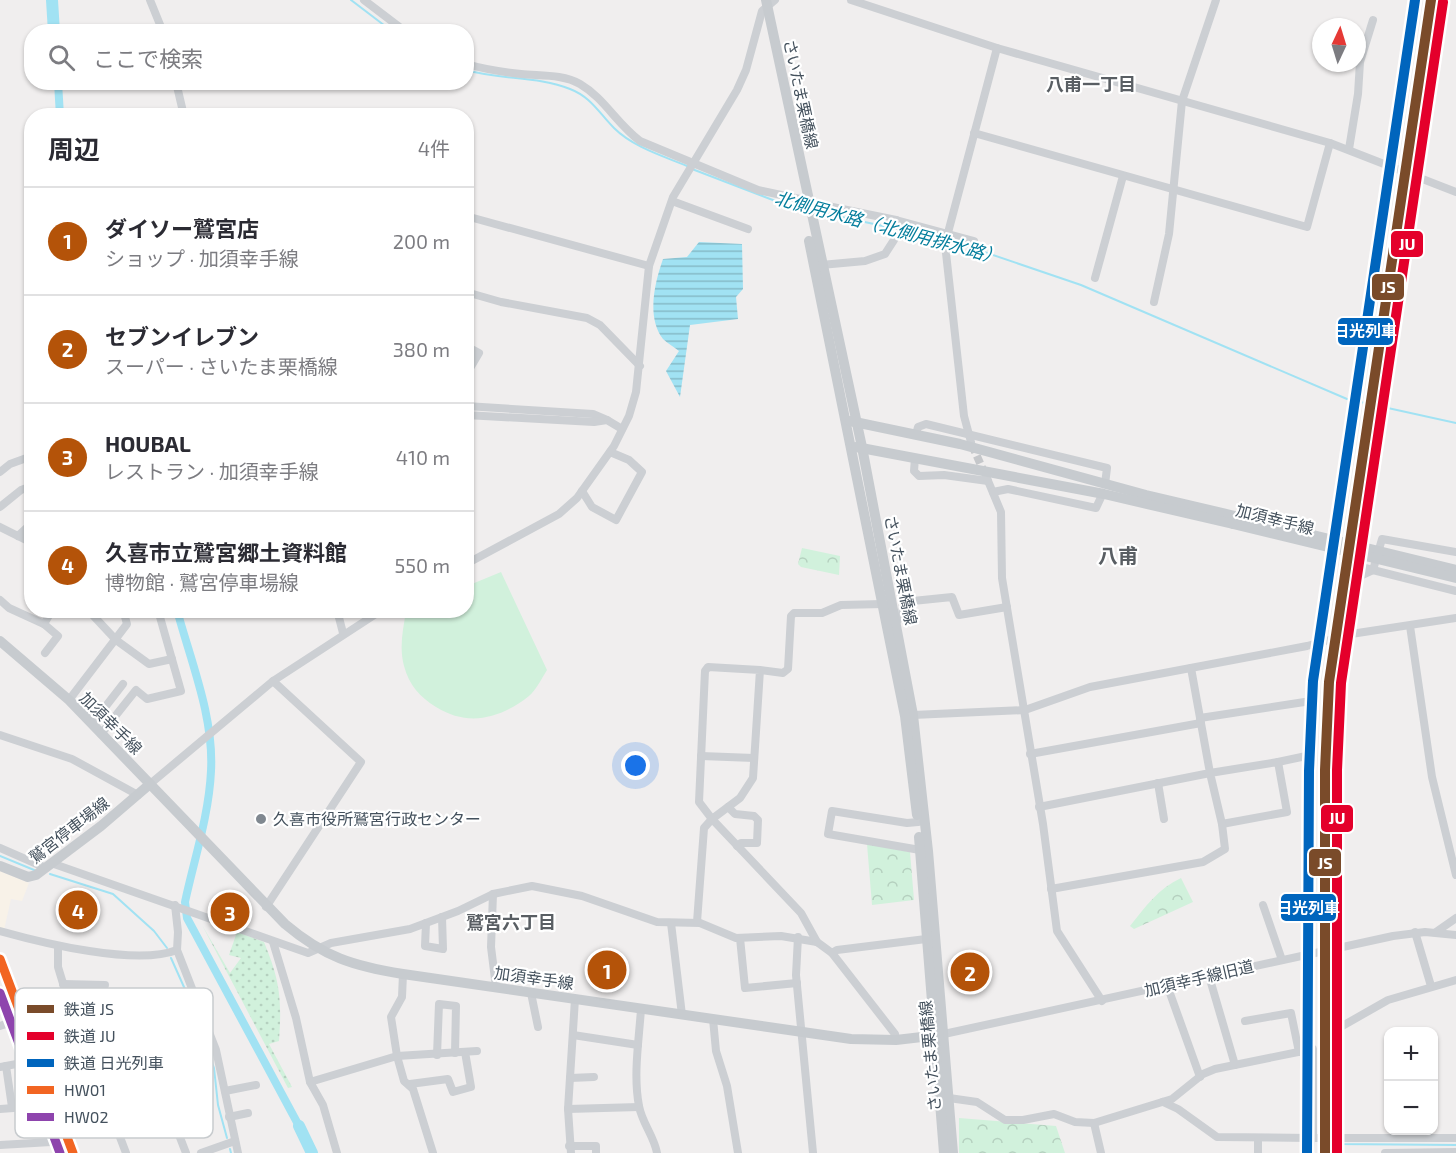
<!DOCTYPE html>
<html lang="ja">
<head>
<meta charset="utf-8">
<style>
  :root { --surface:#fff; --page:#f7f7f7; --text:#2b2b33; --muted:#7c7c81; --line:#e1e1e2; --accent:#b45309 }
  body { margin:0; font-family:"Exo 2","Noto Sans JP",sans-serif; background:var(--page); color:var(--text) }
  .controls { position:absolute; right:18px; bottom:18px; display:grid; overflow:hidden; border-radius:12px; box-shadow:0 2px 4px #0004 }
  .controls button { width:54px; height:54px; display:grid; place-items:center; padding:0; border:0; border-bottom:2px solid var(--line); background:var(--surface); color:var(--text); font:30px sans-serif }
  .compass { position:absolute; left:1312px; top:18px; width:54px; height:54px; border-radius:50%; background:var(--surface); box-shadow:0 2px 4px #0004; rotate:4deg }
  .you { position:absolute; left:636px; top:766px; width:21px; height:21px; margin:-15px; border:4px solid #fff; border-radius:50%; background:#1a73e8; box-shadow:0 0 0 9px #1a73e833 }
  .badge { display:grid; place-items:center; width:39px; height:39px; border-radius:50%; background:var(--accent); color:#fff; font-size:20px; font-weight:700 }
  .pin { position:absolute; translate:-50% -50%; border:3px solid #fff; box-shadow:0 2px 6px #0006 }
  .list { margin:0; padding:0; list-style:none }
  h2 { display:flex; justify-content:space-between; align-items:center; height:78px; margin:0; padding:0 24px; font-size:26px }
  h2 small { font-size:20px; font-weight:400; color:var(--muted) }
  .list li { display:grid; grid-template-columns:39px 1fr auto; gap:18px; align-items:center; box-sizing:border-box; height:108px; padding:0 24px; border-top:2px solid var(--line) }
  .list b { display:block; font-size:22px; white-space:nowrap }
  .list p { margin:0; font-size:20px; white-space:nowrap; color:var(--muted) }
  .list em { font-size:20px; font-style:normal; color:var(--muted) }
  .icon { flex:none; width:33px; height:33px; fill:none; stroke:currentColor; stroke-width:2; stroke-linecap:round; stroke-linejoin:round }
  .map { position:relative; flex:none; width:1456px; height:1153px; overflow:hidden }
  .search { position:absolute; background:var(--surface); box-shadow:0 2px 4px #0004; left:24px; top:24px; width:450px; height:66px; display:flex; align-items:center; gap:15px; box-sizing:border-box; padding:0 21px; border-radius:24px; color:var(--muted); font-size:22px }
  .panel { position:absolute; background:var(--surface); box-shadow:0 2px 4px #0004; left:24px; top:108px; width:450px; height:510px; border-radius:24px }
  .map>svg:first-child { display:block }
  .commercial { fill:#f8f2e8 }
  .grass { fill:url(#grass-dots) }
  .forest { fill:url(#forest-crowns) }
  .pitch { fill:#d1f1dc }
  .water { fill:url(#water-rules) }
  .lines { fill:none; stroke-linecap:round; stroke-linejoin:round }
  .stream { stroke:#a1e2f3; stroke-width:2 }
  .canal { stroke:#a1e2f3; stroke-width:8 }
  .river { stroke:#a1e2f3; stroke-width:12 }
  .minor-tunnel { stroke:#c5c7ca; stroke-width:8; stroke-dasharray:8 4; stroke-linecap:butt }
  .minor { stroke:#cccfd3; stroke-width:8 }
  .major { stroke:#c7cbcf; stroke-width:10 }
  .major-bridge { stroke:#c7cbcf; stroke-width:10 }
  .bus-1-casing { stroke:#fff; stroke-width:14 }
  .bus-2-casing { stroke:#fff; stroke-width:14 }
  .bus-1 { stroke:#f26522; stroke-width:9 }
  .bus-2 { stroke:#8e44ad; stroke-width:9 }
  .rail-1-casing { stroke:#fff; stroke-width:15 }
  .rail-2-casing { stroke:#fff; stroke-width:15 }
  .rail-3-casing { stroke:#fff; stroke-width:15 }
  .rail-1 { stroke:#7a4b2a; stroke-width:10 }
  .rail-2 { stroke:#e4002b; stroke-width:10 }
  .rail-3 { stroke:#0065bd; stroke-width:10 }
  .poi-dot { fill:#808890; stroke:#fff; stroke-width:2 }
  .labels { text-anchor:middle; stroke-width:4.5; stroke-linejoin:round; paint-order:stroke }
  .street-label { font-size:16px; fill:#44515d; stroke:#fff }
  .poi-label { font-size:16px; fill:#44515d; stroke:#fff; text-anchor:start }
  .neighbourhood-label { font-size:18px; font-weight:bold; fill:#595e63; stroke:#fff }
  .water-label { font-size:18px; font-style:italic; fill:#037d9c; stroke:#fff }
  .quarter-label { font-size:20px; font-weight:bold; fill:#595e63; stroke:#fff }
  .key { fill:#fff; stroke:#c7cbce; stroke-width:1.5 }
  .key-label { font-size:16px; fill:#44515d }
  .line-badge { stroke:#fff; stroke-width:2 }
  .badge-label { font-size:16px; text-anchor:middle; font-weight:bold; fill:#fff }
</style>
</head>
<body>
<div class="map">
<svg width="1456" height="1153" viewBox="0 0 1456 1153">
  <defs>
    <pattern id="grass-dots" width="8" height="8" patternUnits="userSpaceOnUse" patternTransform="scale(1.5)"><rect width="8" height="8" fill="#d1f1dc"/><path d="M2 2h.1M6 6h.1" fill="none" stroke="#b5d0bf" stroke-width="1.8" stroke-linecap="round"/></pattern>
    <pattern id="forest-crowns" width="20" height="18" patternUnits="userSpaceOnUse" patternTransform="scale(1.5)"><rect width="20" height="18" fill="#d1f1dc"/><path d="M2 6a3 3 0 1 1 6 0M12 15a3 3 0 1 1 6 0" fill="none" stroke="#b5d0bf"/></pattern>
    <pattern id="water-rules" width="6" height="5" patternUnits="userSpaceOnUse" patternTransform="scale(1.5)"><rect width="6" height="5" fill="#a1e2f3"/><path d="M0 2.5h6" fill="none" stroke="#85bac8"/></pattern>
  </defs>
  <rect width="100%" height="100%" fill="#f0eeee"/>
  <polygon class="commercial" points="0,871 29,883 22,901 11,899 4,930 0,929"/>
  <path class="grass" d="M 202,925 L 230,973 L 241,958 L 229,955 L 237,932 L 264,942 C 280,981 282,999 279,1041 L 269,1044 L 292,1087 L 288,1088 Z"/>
  <g class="forest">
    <polygon points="802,548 840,556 839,575 801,567 798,564"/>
    <polygon points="867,844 910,852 914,900 872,905"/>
    <path d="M 1181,878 L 1193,902 L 1134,929 L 1130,926 C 1145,907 1159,888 1181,878 Z"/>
    <polygon points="959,1118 1056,1126 1065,1153 959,1153"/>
  </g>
  <path class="pitch" d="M 501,572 L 547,670 C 542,678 536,690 529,696 C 500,719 468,727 436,707 C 420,697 409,685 404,666 C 399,647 403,630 406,611 L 466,610 L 467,586 Z"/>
  <path class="water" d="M 699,242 L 742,244 L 743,289 L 736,297 L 738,319 L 690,325 L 680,397 L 666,371 L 679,351 C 674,347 667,343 663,339 C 646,317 655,282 663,259 L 687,257 Z"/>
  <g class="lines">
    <g class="stream">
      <polyline points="351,0 393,32"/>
      <path d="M 466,70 C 501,80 538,76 570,89 C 591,97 599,113 614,128 C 633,147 663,156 687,166"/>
      <polyline points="692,169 778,202 806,209"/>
      <polyline points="814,211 943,239"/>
      <polyline points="949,240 1081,285 1347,399 1456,423"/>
      <polyline points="1356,541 1378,407"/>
      <polyline points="1342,633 1354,558"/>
      <polyline points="0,856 34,870"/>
      <polyline points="50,874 113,894 154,931 167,948"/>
      <polyline points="1335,946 1331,818 1334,724 1341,640"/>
      <polyline points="171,958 188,996"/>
      <polyline points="192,1007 214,1068 218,1105 227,1138"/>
      <polyline points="1333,1025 1332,981 1336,952"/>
      <polyline points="1333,1136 1333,1037"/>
      <polyline points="1335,1141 1336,1144 1456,1145"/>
      <polyline points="230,1149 231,1153"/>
    </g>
    <g class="canal">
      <polyline points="58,82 60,116"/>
      <path d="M 177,610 C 191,662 214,717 211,771 C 209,815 194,860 185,902 L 187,918 L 299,1126"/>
    </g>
    <g class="river">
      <polyline points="52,0 54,32"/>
      <polyline points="299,1126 312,1153"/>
    </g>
    <polyline class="minor-tunnel" points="972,445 984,472"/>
    <g class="minor">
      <polyline points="150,0 163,32"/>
      <polyline points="364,0 406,32"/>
      <polyline points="851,0 997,48 1330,143 1456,192"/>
      <path d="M 466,64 C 484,69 502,72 521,74 C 540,76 563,74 580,84 C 604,98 617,124 640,141 L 758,190 L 800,199"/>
      <polyline points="176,82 184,116"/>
      <polyline points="974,133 1307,227 1330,143"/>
      <polyline points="1349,149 1358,94 1360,62 1373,20"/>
      <polyline points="672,201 748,229"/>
      <polyline points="808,202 896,220 974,241"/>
      <polyline points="466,216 649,266"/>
      <polyline points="821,265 865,261 885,254 894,240 896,220"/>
      <polyline points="1095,278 1123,176"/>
      <polyline points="466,292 501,302 587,318 600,325 640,366"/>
      <polyline points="1154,302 1169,234 1182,101 1216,0"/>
      <polyline points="466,346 479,353 466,375"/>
      <polyline points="466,406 593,414 607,420"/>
      <polyline points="466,415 594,422 607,420 622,429"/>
      <polyline points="916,434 918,427 926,424 1107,468 1105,484"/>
      <polyline points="971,442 964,416 945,244 997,48"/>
      <polyline points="915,458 914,471 919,476 944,475 988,481"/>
      <polyline points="0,472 10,464 32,456"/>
      <polyline points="986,476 1001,512 1002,578 1043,824 1057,931 1102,1001"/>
      <polyline points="582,491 592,507 616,520 642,472 629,460 610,452"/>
      <polyline points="993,492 1008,489 1096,508 1103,493"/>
      <polyline points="0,507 21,490 32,486"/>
      <polyline points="0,527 32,543"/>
      <polyline points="18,536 32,523"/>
      <polyline points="466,564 559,514 577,498 614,446 629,416 636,392 649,266 673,197 737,90 746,70 762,11 775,0"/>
      <polyline points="1361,567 1456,591"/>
      <polyline points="0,600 9,608 44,624"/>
      <polyline points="88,610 116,640 149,664 172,659"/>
      <polyline points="337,610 343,633"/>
      <polyline points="894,625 902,615 903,602 952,597 959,615 1007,607"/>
      <polyline points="1410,626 1432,777 1456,875"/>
      <polyline points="1351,634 1360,576 1373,570 1382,539 1456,552"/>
      <polyline points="45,653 58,636 44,624 52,610"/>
      <polyline points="760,670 708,667 705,671 699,802 712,819 740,798 753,778 760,670 783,673 788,669 791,616 794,613 822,613 841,605 883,604"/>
      <polyline points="69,700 127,624 123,610"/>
      <polyline points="913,715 1025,710 1090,687 1307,646 1351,634 1456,618"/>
      <polyline points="1200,718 1311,701 1311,755 1278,762"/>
      <polyline points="92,724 123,684"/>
      <polyline points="101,734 136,690 147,699 181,691 158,610"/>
      <polyline points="0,735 72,759 138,795"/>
      <polyline points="1030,754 1201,723"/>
      <polyline points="701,756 754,758"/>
      <polygon points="1278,762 1287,812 1222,824 1210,773"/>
      <polyline points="1158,783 1164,819"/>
      <polyline points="150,784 273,681 382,610"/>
      <polyline points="728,807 735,814 754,816 758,820 757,843 741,843 737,846"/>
      <polyline points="1039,807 1210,773 1191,668"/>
      <polyline points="918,822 907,823 832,811 828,834 920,850"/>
      <polyline points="0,848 46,868"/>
      <polyline points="54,864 308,953 331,943 410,929 458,911 493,894 532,886 582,896 657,922 700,923 736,938 781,936 817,942 832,953 895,1034 896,1040"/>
      <polyline points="1051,889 1203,862 1225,849 1222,824"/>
      <polyline points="493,894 491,947 496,987"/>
      <polyline points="1263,905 1282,960"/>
      <polyline points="266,907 361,762 273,681"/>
      <polyline points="697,922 704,828 712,819 801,913 817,942"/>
      <polyline points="426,923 425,946 443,949 442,917"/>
      <polyline points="671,923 682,1015"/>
      <path d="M 0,931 C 43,943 136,966 177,950 L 178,932 L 175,905"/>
      <polyline points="1415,932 1431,986"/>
      <polyline points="1436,932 1456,918"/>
      <polyline points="798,937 796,975 813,1153"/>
      <polyline points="740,938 745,988 797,983"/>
      <polyline points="273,942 296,1018 310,1082 323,1105 337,1153"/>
      <polyline points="58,947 58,967 69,1003 126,1153"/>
      <polyline points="177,950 216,1050 238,1153"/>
      <polyline points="832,953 837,950 926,939"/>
      <polyline points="0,959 73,1153"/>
      <polyline points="403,974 402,997 391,1017 397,1056 404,1081 413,1089 433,1153"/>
      <polyline points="1209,976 1235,1065"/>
      <polyline points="63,984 105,985"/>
      <polyline points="1167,985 1200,1077"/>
      <polyline points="531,993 538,1027"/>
      <path d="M 641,1009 C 639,1040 633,1075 639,1106 C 642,1123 654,1136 657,1153"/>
      <polyline points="713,1019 716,1051 727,1086 738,1153"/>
      <polyline points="1245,1021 1291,1013 1299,1052"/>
      <polyline points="0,1026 69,1003"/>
      <polyline points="1337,1029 1388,1000 1456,980"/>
      <polyline points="944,1034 1393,936 1425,932 1456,935"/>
      <polyline points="573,1035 638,1045"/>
      <polyline points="134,1040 134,1025 138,1026 140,1011 187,1014"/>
      <polyline points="85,1042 138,1040 143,1042 186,1153"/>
      <polyline points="437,1055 439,1004 456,1006 455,1053"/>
      <polyline points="6,1066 12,1107"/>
      <polyline points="0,1067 38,1060"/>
      <polyline points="41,1069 91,1061"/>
      <polyline points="193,1069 183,1040 196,1033 184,1004 197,999"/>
      <polyline points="570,1078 594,1077"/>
      <polyline points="310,1082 397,1056 477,1051"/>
      <polyline points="410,1084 448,1079 453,1092 471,1087 465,1052"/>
      <polyline points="225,1091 256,1085"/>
      <polyline points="949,1098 977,1102 1005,1120 1023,1120 1054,1114 1075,1122 1094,1123 1172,1099 1203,1074 1215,1069 1313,1049 1313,1138 1311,1138"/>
      <polyline points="1163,1102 1178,1109 1217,1137 1311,1138 1310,1153"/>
      <polyline points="0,1109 54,1105"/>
      <polyline points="568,1109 639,1107"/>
      <polyline points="229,1117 248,1113"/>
      <polyline points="60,1119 205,1065"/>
      <polyline points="1094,1123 1101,1153"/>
      <polyline points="1313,1138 1456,1138"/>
      <polyline points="0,1145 68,1141"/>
      <polyline points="569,1146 596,1146 596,1153"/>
      <polyline points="201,1153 235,1141"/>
      <polyline points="571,1153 568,1109 575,999"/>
      <polyline points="1258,1153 1258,1139"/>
      <polyline points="1385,1153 1456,1152"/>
    </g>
    <g class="major">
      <polyline points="766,0 862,447 913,715 928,851 953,1153"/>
      <polyline points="809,241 905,716 917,815"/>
      <polyline points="850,421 960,444 1146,495 1235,516"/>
      <polyline points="856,447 1104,494 1233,524"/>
      <path d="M 0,641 L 69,700 L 285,924 C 324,957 353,966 403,974 L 851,1039 L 896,1040 L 939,1035"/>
      <polyline points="919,837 944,1153"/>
      <polyline points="0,866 28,877 36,875 101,826 150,784"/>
    </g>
    <g class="major-bridge">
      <polyline points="1235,516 1456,570"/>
      <polyline points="1233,524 1456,578"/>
    </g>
    <g class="bus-1-casing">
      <polyline id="bus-1" points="0,959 73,1153"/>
    </g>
    <g class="bus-2-casing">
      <polyline id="bus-2" points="0,993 60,1153"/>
    </g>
    <use href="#bus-1" class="bus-1"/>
    <use href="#bus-2" class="bus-2"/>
    <g class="rail-1-casing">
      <polyline id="rail-1" points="1325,1153 1325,770 1329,682 1431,0"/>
    </g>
    <g class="rail-2-casing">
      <polyline id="rail-2" points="1337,1153 1337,770 1341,683 1443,2"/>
    </g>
    <g class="rail-3-casing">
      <polyline id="rail-3" points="1307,1153 1309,771 1313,681 1415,0"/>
    </g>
    <use href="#rail-1" class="rail-1"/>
    <use href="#rail-2" class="rail-2"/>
    <use href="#rail-3" class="rail-3"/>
  </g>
  <circle class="poi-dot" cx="261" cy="819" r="6"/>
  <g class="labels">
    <g class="street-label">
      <text transform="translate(801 94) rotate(78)" y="6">さいたま栗橋線</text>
      <text transform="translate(1275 519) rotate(14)" y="6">加須幸手線</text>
      <text transform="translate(901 570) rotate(79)" y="6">さいたま栗橋線</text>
      <text transform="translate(111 723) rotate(45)" y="6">加須幸手線</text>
      <text transform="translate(69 830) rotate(-38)" y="6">鷲宮停車場線</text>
      <text transform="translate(534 978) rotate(8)" y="6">加須幸手線</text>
      <text transform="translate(1199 978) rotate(-13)" y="6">加須幸手線旧道</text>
      <text transform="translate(930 1056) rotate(-95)" y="6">さいたま栗橋線</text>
    </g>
    <g class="poi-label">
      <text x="273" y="825">久喜市役所鷲宮行政センター</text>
    </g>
    <g class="neighbourhood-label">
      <text x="1091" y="91">八甫一丁目</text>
      <text x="511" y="929">鷲宮六丁目</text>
    </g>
    <g class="water-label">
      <text transform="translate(888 228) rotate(15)" y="6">北側用水路（北側用排水路）</text>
    </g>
    <g class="quarter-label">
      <text x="1118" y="563">八甫</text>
    </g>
  </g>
  <rect x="15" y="988" width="198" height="150" rx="9" class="key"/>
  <rect x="27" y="1005" width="27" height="8" fill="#7a4b2a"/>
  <rect x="27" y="1032" width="27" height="8" fill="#e4002b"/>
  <rect x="27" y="1059" width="27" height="8" fill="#0065bd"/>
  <rect x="27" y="1086" width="27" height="8" fill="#f26522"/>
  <rect x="27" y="1113" width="27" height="8" fill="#8e44ad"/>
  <g class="key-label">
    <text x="64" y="1015">鉄道 JS</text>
    <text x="64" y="1042">鉄道 JU</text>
    <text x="64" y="1069">鉄道 日光列車</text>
    <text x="64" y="1096">HW01</text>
    <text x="64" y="1123">HW02</text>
  </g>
  <g class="line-badge">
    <rect x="1390" y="230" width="34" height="28" rx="6" fill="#e4002b"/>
    <rect x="1371" y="273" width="34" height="28" rx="6" fill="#7a4b2a"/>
    <rect x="1337" y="317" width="57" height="29" rx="6" fill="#0065bd"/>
    <rect x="1320" y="804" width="34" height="29" rx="6" fill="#e4002b"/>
    <rect x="1308" y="848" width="34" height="29" rx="6" fill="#7a4b2a"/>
    <rect x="1280" y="893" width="57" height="29" rx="6" fill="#0065bd"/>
  </g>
  <g class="badge-label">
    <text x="1407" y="250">JU</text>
    <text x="1388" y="293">JS</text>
    <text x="1365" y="337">日光列車</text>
    <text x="1337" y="824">JU</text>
    <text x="1325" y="869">JS</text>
    <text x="1308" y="914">日光列車</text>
  </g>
</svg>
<div class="controls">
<button>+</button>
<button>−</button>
</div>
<svg class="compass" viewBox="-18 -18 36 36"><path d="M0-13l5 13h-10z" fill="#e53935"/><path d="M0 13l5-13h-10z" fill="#7c7c81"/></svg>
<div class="you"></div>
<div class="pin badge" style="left:607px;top:970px">1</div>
<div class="pin badge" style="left:970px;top:972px">2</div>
<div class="pin badge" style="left:230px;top:912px">3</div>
<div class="pin badge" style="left:78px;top:910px">4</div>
<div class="search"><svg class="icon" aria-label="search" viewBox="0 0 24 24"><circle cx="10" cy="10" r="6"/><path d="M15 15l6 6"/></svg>ここで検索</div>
<section class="panel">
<h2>周辺<small>4件</small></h2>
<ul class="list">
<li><span class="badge">1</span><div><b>ダイソー鷲宮店</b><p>ショップ · 加須幸手線</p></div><em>200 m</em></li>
<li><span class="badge">2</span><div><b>セブンイレブン</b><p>スーパー · さいたま栗橋線</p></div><em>380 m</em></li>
<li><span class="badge">3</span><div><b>HOUBAL</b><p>レストラン · 加須幸手線</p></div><em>410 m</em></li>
<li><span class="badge">4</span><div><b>久喜市立鷲宮郷土資料館</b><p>博物館 · 鷲宮停車場線</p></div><em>550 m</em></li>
</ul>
</section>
</div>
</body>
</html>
